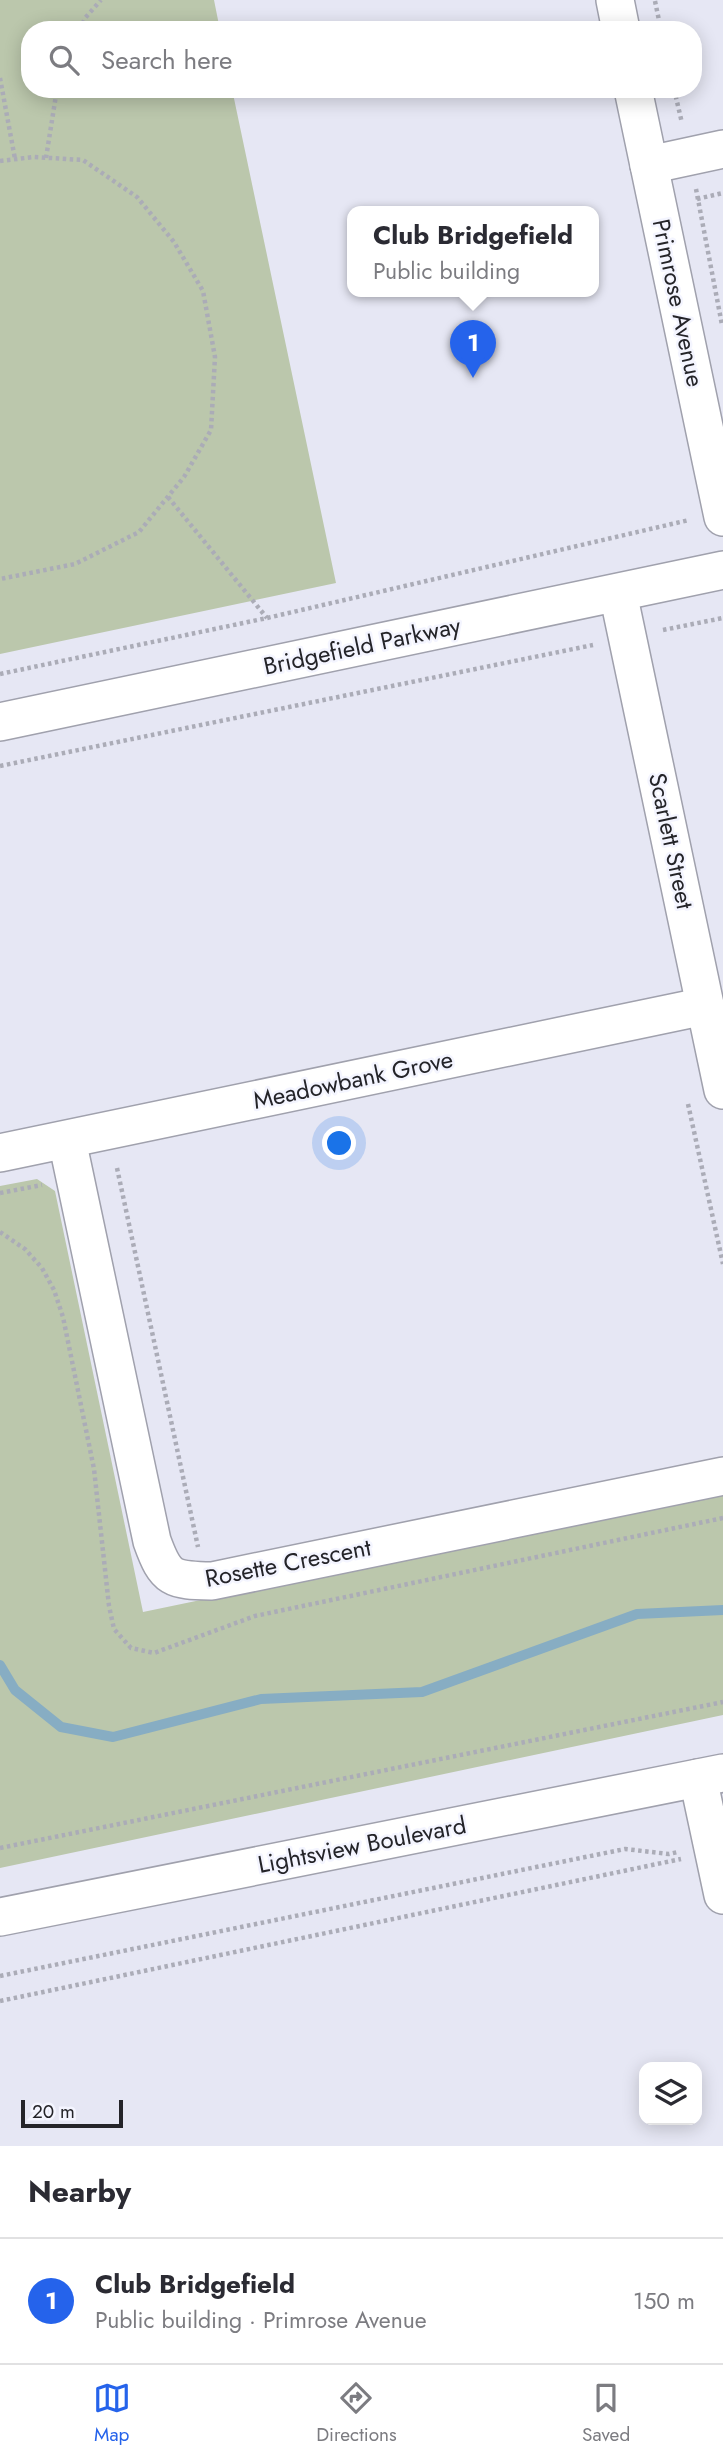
<!DOCTYPE html>
<html lang="en">
<head>
<meta charset="utf-8">
<style>
  :root { --surface:#fff; --page:#f2f2f3; --text:#2b2b33; --muted:#7c7c81; --line:#e1e1e2; --accent:#2563eb }
  body { margin:0; font-family:Jost,sans-serif; background:var(--page); color:var(--text) }
  .controls { position:absolute; right:21px; bottom:21px; display:grid; overflow:hidden; border-radius:14px; box-shadow:0 4px 18px #0003 }
  .controls button { width:63px; height:63px; display:grid; place-items:center; padding:0; border:0; border-bottom:2px solid var(--line); background:var(--surface); color:var(--text); font:35px sans-serif }
  .scale { position:absolute; left:21px; bottom:18px; width:102px; box-sizing:border-box; padding-left:7px; border:4px solid #242429; border-top:0; font-size:19px; line-height:24px; white-space:nowrap; color:#242429; -webkit-text-stroke:5px #f4f5ff; paint-order:stroke }
  .you { position:absolute; left:340px; top:1144px; width:24px; height:24px; margin:-18px; border:5px solid #fff; border-radius:50%; background:#1a73e8; box-shadow:0 0 0 10px #1a73e833 }
  .badge { display:grid; place-items:center; width:46px; height:46px; border-radius:50%; background:var(--accent); color:#fff; font-size:23px; font-weight:700 }
  .pin { position:absolute; translate:-50% -58px; filter:drop-shadow(0 2px 4px #0008) }
  .pin::after { content:''; position:absolute; top:37px; width:24px; height:21px; background:inherit; clip-path:polygon(0 0,100% 0,50% 100%) }
  .popup { position:absolute; left:347px; top:206px; width:252px; height:91px; box-sizing:border-box; display:grid; place-content:center; border-radius:14px; background:var(--surface); filter:drop-shadow(0 2px 5px #0005); font-size:23px; white-space:nowrap; color:var(--muted) }
  .popup b { font-size:26px; color:var(--text) }
  .popup::after { content:''; position:absolute; left:50%; top:100%; margin-left:-14px; border:14px solid transparent; border-top-color:var(--surface) }
  .list { margin:0; padding:0; list-style:none }
  h2 { display:flex; justify-content:space-between; align-items:center; height:91px; margin:0; padding:0 28px; font-size:30px }
  h2 small { font-size:23px; font-weight:400; color:var(--muted) }
  .list li { display:grid; grid-template-columns:46px 1fr auto; gap:21px; align-items:center; box-sizing:border-box; height:126px; padding:0 28px; border-top:2px solid var(--line) }
  .list b { display:block; font-size:26px; white-space:nowrap }
  .list p { margin:0; font-size:23px; white-space:nowrap; color:var(--muted) }
  .list em { font-size:23px; font-style:normal; color:var(--muted) }
  .icon { flex:none; width:38px; height:38px; fill:none; stroke:currentColor; stroke-width:2; stroke-linecap:round; stroke-linejoin:round }
  .map { position:relative; flex:none; width:723px; height:2146px; overflow:hidden }
  .search { position:absolute; background:var(--surface); box-shadow:0 4px 18px #0003; left:21px; right:21px; top:21px; height:77px; display:flex; align-items:center; gap:18px; box-sizing:border-box; padding:0 24px; border-radius:28px; color:var(--muted); font-size:26px }
  .sheet { height:217px; background:var(--surface) }
  nav { display:flex; justify-content:space-around; align-items:center; box-sizing:border-box; height:98px; border-top:2px solid var(--line); background:var(--surface); font-size:19px; color:var(--muted) }
  nav a { display:grid; justify-items:center; gap:4px }
  nav .on { color:var(--accent) }
  .map>svg:first-child { display:block }
  .green { fill:#bbc7ac }
  .lines { fill:none; stroke-linecap:round; stroke-linejoin:round }
  .stream { stroke:#87adc3; stroke-width:10 }
  .minor-casing { stroke:#a0a1ad; stroke-width:40 }
  .path { stroke:#abacb7; stroke-width:4.5; stroke-dasharray:3.5 3.5; stroke-linecap:butt }
  .minor { stroke:#fff; stroke-width:37 }
  .labels { text-anchor:middle; stroke-width:5; stroke-linejoin:round; paint-order:stroke }
  .street-label { font-size:24px; fill:#242429; stroke:#f4f5ff }
</style>
</head>
<body>
<div class="map">
<svg width="723" height="2146" viewBox="0 0 723 2146">
  <rect width="100%" height="100%" fill="#e6e7f4"/>
  <g class="green">
    <polygon points="0,0 214,0 220,30 30,30 30,89 232,89 336,583 0,654"/>
    <polygon points="37,1179 55,1191 143,1612 723,1491 723,1715 0,1868 0,1186"/>
  </g>
  <g class="lines">
    <polyline class="stream" points="0,1665 15,1690 61,1727 113,1737 261,1699 422,1692 637,1614 723,1610"/>
    <g class="minor-casing">
      <g id="minor">
        <polyline points="615,0 621,30"/>
        <polyline points="633,89 723,517"/>
        <polyline points="649,165 723,149"/>
        <polyline points="618,593 723,1090"/>
        <polyline points="0,722 723,570"/>
        <path d="M 67,1140 L 152,1541 C 166,1580 172,1580 212,1581 L 723,1476"/>
        <polyline points="0,1153 705,1006"/>
        <polyline points="698,1778 723,1895"/>
        <polyline points="0,1917 723,1773"/>
      </g>
    </g>
    <g class="path">
      <polyline points="655,1 661,30"/>
      <polyline points="80,30 85,18 101,0"/>
      <polyline points="0,78 15,159"/>
      <polyline points="674,89 682,123"/>
      <polyline points="46,158 57,89"/>
      <polyline points="0,161 34,157 83,160 137,197 174,242 203,291 215,357 211,430 184,477 139,532 75,564 0,579"/>
      <polyline points="696,189 722,325"/>
      <polyline points="697,199 723,193"/>
      <polyline points="168,497 267,618"/>
      <polyline points="663,630 723,618"/>
      <polyline points="0,674 267,618 689,520"/>
      <polyline points="0,766 593,645"/>
      <polyline points="688,1104 723,1264"/>
      <polyline points="117,1168 198,1547"/>
      <polyline points="0,1193 42,1185"/>
      <polyline points="0,1232 25,1249 42,1268 54,1290 63,1317 94,1469 109,1606 114,1629 131,1648 154,1653 255,1616 723,1518"/>
      <polyline points="0,1848 723,1702"/>
      <polyline points="0,1976 625,1849 669,1854 678,1852"/>
      <polyline points="0,2001 681,1859"/>
    </g>
    <use href="#minor" class="minor"/>
  </g>
  <g class="labels">
    <g class="street-label">
      <text transform="translate(678 303) rotate(78)" y="8">Primrose Avenue</text>
      <text transform="translate(362 646) rotate(-12)" y="8">Bridgefield Parkway</text>
      <text transform="translate(671 841) rotate(78)" y="8">Scarlett Street</text>
      <text transform="translate(353 1080) rotate(-12)" y="8">Meadowbank Grove</text>
      <text transform="translate(288 1563) rotate(-11)" y="8">Rosette Crescent</text>
      <text transform="translate(362 1845) rotate(-11)" y="8">Lightsview Boulevard</text>
    </g>
  </g>
</svg>
<div class="controls">
<button><svg class="icon" aria-label="layers" viewBox="0 0 24 24"><path d="M12 4l9 5-9 5-9-5zM3 14l9 5 9-5"/></svg></button>
</div>
<div class="scale">20 m</div>
<div class="you"></div>
<div class="pin badge" style="left:473px;top:378px">1</div>
<div class="popup"><b>Club Bridgefield</b>Public building</div>
<div class="search"><svg class="icon" aria-label="search" viewBox="0 0 24 24"><circle cx="10" cy="10" r="6"/><path d="M15 15l6 6"/></svg>Search here</div>
</div>
<section class="sheet">
<h2>Nearby<small></small></h2>
<ul class="list">
<li><span class="badge">1</span><div><b>Club Bridgefield</b><p>Public building · Primrose Avenue</p></div><em>150 m</em></li>
</ul>
</section>
<nav>
<a class="on"><svg class="icon" aria-label="map" viewBox="0 0 24 24"><path d="M3 6l6-2 6 2 6-2v14l-6 2-6-2-6 2zM9 4v14M15 6v14"/></svg>Map</a>
<a><svg class="icon" aria-label="directions" viewBox="0 0 24 24"><path d="M12 3l9 9-9 9-9-9zM9 14v-3h6M13 9l2 2-2 2"/></svg>Directions</a>
<a><svg class="icon" aria-label="saved" viewBox="0 0 24 24"><path d="M7 4h10v16l-5-4-5 4z"/></svg>Saved</a>
</nav>
</body>
</html>
